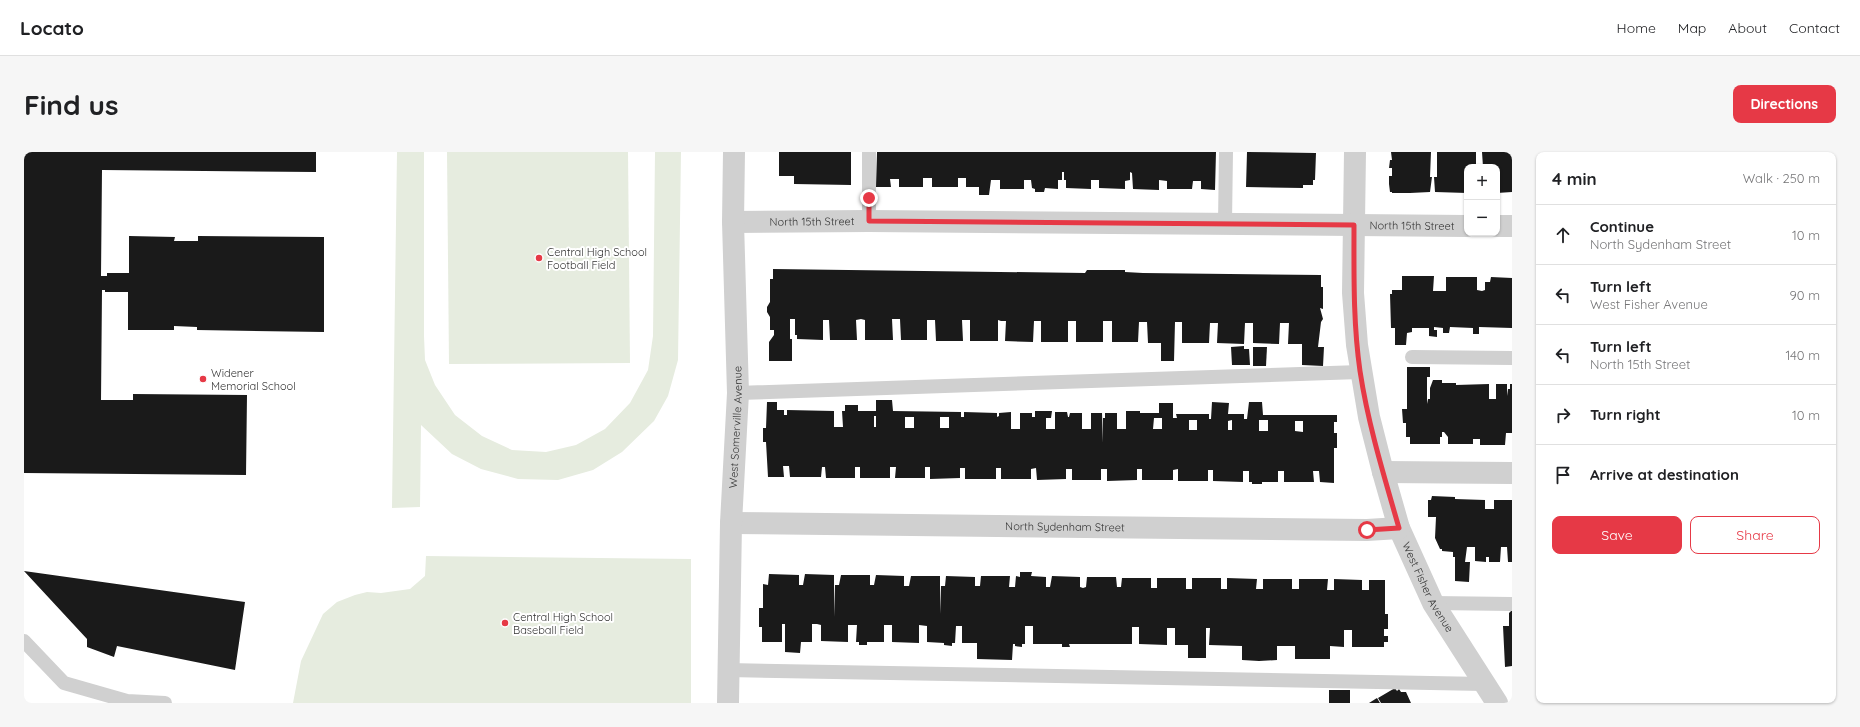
<!DOCTYPE html>
<html lang="en">
<head>
<meta charset="utf-8">
<style>
  :root { --surface:#fff; --page:#f6f6f6; --text:#202124; --muted:#757577; --line:#e0e0e0; --accent:#e63946 }
  body { margin:0; font-family:Quicksand,sans-serif; background:var(--page); color:var(--text) }
  .controls { position:absolute; right:12px; top:12px; display:grid; overflow:hidden; border-radius:8px; box-shadow:0 1px 3px #0004 }
  .controls button { width:36px; height:36px; display:grid; place-items:center; padding:0; border:0; border-bottom:1px solid var(--line); background:var(--surface); color:var(--text); font:20px sans-serif }
  .stop { position:absolute; width:12px; height:12px; margin:-9px; border:3px solid #e63946; border-radius:50%; background:#fff }
  .stop.end { background:#e63946; border-color:#fff; box-shadow:0 1px 4px #0008 }
  .list { margin:0; padding:0; list-style:none }
  h2 { display:flex; justify-content:space-between; align-items:center; height:52px; margin:0; padding:0 16px; font-size:17px }
  h2 small { font-size:13px; font-weight:400; color:var(--muted) }
  .list li { display:grid; grid-template-columns:26px 1fr auto; gap:12px; align-items:center; box-sizing:border-box; height:60px; padding:0 16px; border-top:1px solid var(--line) }
  .list b { display:block; font-size:15px; white-space:nowrap }
  .list p { margin:0; font-size:13px; white-space:nowrap; color:var(--muted) }
  .list em { font-size:13px; font-style:normal; color:var(--muted) }
  .actions { display:flex; gap:8px; padding:12px 16px }
  .actions a { flex:1; padding:9px 0; border:1px solid var(--accent); border-radius:8px; text-align:center; font-size:14px; color:var(--accent) }
  .actions .main { background:var(--accent); color:#fff }
  .icon { flex:none; width:22px; height:22px; fill:none; stroke:currentColor; stroke-width:2; stroke-linecap:round; stroke-linejoin:round }
  .map { position:relative; flex:none; width:1488px; height:551px; overflow:hidden; border-radius:8px }
  header { display:flex; align-items:center; gap:24px; box-sizing:border-box; height:56px; padding:0 20px; background:var(--surface); border-bottom:1px solid var(--line) }
  header strong { font-size:19px }
  nav { display:flex; gap:22px; margin-inline-start:auto; font-size:14px }
  .intro { display:flex; align-items:center; justify-content:space-between; box-sizing:border-box; height:96px; padding:0 24px }
  h1 { margin:0; font-size:28px }
  .button { padding:10px 18px; border-radius:8px; background:var(--accent); color:#fff; font-size:14px; font-weight:700 }
  main { display:flex; gap:24px; padding:0 24px }
  aside { flex:1; background:var(--surface); border-radius:8px; box-shadow:0 1px 3px #0004 }
  .map>svg:first-child { display:block }
  .green { fill:#e6ecdf }
  .building { fill:#1a1a1a; fill-rule:evenodd }
  .lines { fill:none; stroke-linecap:round; stroke-linejoin:round }
  .service { stroke:#d0d0d0; stroke-width:14 }
  .minor { stroke:#d0d0d0; stroke-width:22 }
  .route { stroke:#e63946; stroke-width:5 }
  .poi-dot { fill:#e63946; stroke:#fff; stroke-width:1.5 }
  .labels { text-anchor:middle; stroke-width:4; stroke-linejoin:round; paint-order:stroke }
  .street-label { font-size:11px; fill:#333; stroke:#fff }
  .poi-label { font-size:11px; fill:#333; stroke:#fff; text-anchor:start }
</style>
</head>
<body>
<header>
<strong>Locato</strong>
<nav><a>Home</a><a>Map</a><a>About</a><a>Contact</a></nav>
</header>
<div class="intro"><h1>Find us</h1><a class="button">Directions</a></div>
<main>
<div class="map">
<svg width="1488" height="551" viewBox="0 0 1488 551">
  <rect width="100%" height="100%" fill="#fff"/>
  <g class="green">
    <polygon points="373,0 400,0 400,184 401,208 411,233 431,263 458,284 488,298 522,300 552,293 581,277 606,251 624,218 629,184 631,0 657,0 654,208 644,244 630,269 598,300 569,318 534,328 494,327 457,317 428,302 397,273 396,355 368,356"/>
    <polygon points="423,0 604,0 606,211 425,212"/>
    <polygon points="402,404 667,407 667,551 269,551 277,509 299,462 313,450 331,443 343,440 357,441 386,437 401,424"/>
  </g>
  <g class="building">
    <polygon points="0,0 292,0 292,20 78,18 77,124 83,124 83,121 105,121 105,84 151,85 150,89 174,89 174,84 300,85 300,180 173,178 173,175 150,174 150,178 104,178 104,140 81,140 81,138 78,138 77,248 109,248 109,242 223,243 222,323 0,321"/>
    <polygon points="755,0 827,0 827,33 770,32 770,24 755,24"/>
    <polygon points="853,0 1192,0 1191,38 1177,37 1177,29 1169,29 1168,37 1143,37 1143,29 1135,28 1135,38 1109,37 1108,21 1106,20 1106,28 1101,29 1101,37 1075,36 1075,28 1067,28 1067,37 1042,36 1042,28 1040,28 1040,20 1038,20 1038,28 1034,28 1034,37 1021,36 1020,40 1011,40 1011,37 1008,36 1007,28 1000,28 1000,37 976,37 976,28 967,28 965,43 955,43 955,35 942,35 942,26 934,26 934,35 908,35 908,26 899,26 899,35 875,35 875,27 866,27 867,35 852,35"/>
    <polygon points="1223,0 1292,1 1291,28 1289,28 1289,33 1279,33 1279,36 1222,35"/>
    <polygon points="1367,0 1407,0 1406,25 1408,25 1406,40 1386,41 1368,41 1368,40 1366,40 1365,32 1365,24 1368,24 1368,16 1365,16 1366,8 1368,8"/>
    <polygon points="1413,0 1452,0 1452,15 1443,15 1443,41 1411,40 1410,25 1413,25"/>
    <polygon points="1458,0 1488,0 1488,40 1473,41 1473,15 1459,15"/>
    <polygon points="749,117 1061,121 1063,118 1101,118 1101,120 1119,121 1297,123 1297,135 1299,135 1299,157 1296,156 1299,167 1297,170 1294,195 1300,195 1299,214 1278,213 1278,192 1264,192 1265,171 1256,171 1255,192 1229,191 1229,171 1221,171 1220,192 1193,191 1194,171 1186,171 1185,191 1158,191 1158,170 1151,170 1150,209 1137,209 1137,191 1124,191 1123,170 1115,170 1114,190 1088,190 1088,169 1079,169 1079,190 1052,190 1052,169 1044,169 1044,190 1017,190 1017,169 1010,169 1009,190 981,189 982,169 977,169 974,168 974,189 946,189 946,168 938,168 939,189 912,189 911,168 903,168 903,188 877,188 876,167 868,167 869,188 841,188 841,168 837,167 832,168 833,188 806,188 805,168 799,168 799,188 773,187 773,183 771,183 771,167 766,167 766,187 768,187 768,209 745,209 745,190 750,183 750,178 746,178 746,165 743,160 743,155 746,150 746,127 749,127"/>
    <polygon points="1378,124 1410,124 1409,139 1422,139 1422,125 1453,125 1453,138 1458,139 1461,138 1461,130 1466,130 1467,125 1488,126 1488,176 1455,175 1455,182 1449,182 1449,176 1426,175 1425,181 1419,181 1419,176 1410,175 1410,178 1413,178 1413,185 1405,184 1405,176 1388,176 1388,180 1383,181 1382,193 1371,193 1371,176 1367,176 1366,142 1368,142 1368,138 1378,138"/>
    <polygon points="1220,194 1220,197 1225,197 1226,213 1208,213 1207,195"/>
    <polygon points="1229,195 1243,195 1242,214 1229,214"/>
    <polygon points="1383,215 1406,215 1406,225 1403,225 1403,252 1404,247 1406,247 1406,236 1409,228 1418,228 1418,231 1432,231 1432,233 1465,232 1465,247 1472,247 1472,232 1483,232 1483,244 1484,237 1486,237 1486,232 1488,232 1488,281 1482,281 1481,293 1456,293 1456,287 1449,287 1449,292 1424,292 1424,285 1420,280 1418,280 1418,285 1416,285 1416,292 1386,292 1386,285 1382,285 1382,271 1379,271 1378,257 1383,257"/>
    <path d="M 852,248 L 868,248 L 869,259 L 937,260 L 937,265 L 940,265 L 940,260 L 973,261 L 973,265 L 975,264 L 975,261 L 987,260 L 987,277 L 996,277 L 996,261 L 1008,261 L 1008,265 L 1011,265 L 1011,259 L 1028,259 L 1027,266 L 1022,266 L 1022,277 L 1031,277 L 1031,260 L 1043,260 L 1044,265 L 1045,265 L 1046,261 L 1058,261 L 1058,277 L 1067,277 L 1067,261 L 1078,261 L 1079,291 L 1079,266 L 1081,266 L 1081,261 L 1093,261 L 1093,277 L 1102,277 L 1102,259 L 1116,259 L 1116,280 L 1116,261 L 1135,261 L 1135,251 L 1149,251 L 1149,266 L 1153,266 L 1152,262 L 1185,262 L 1185,267 L 1187,267 L 1188,250 L 1205,251 L 1204,262 L 1220,262 L 1220,267 L 1223,267 L 1225,250 L 1238,250 L 1239,263 L 1313,263 L 1313,270 L 1310,270 L 1310,281 L 1313,281 L 1313,296 L 1310,296 L 1310,331 L 1296,330 L 1295,319 L 1289,319 L 1290,330 L 1260,330 L 1260,319 L 1254,319 L 1254,330 L 1238,330 L 1238,332 L 1228,332 L 1228,330 L 1225,330 L 1225,319 L 1219,319 L 1219,330 L 1189,329 L 1189,318 L 1184,318 L 1184,329 L 1154,329 L 1154,317 L 1149,318 L 1149,328 L 1118,328 L 1118,317 L 1113,317 L 1113,328 L 1083,329 L 1083,317 L 1077,317 L 1077,328 L 1048,328 L 1048,317 L 1042,317 L 1042,327 L 1013,328 L 1012,316 L 1007,317 L 1007,327 L 977,327 L 977,316 L 972,316 L 972,327 L 941,327 L 941,316 L 936,316 L 936,326 L 906,327 L 906,315 L 901,315 L 901,326 L 871,326 L 872,315 L 866,315 L 866,326 L 836,326 L 836,315 L 831,315 L 831,326 L 802,326 L 801,315 L 798,315 L 797,325 L 766,325 L 765,314 L 759,314 L 760,325 L 744,325 L 742,290 L 739,290 L 739,276 L 742,276 L 743,250 L 753,250 L 753,258 L 760,258 L 760,263 L 763,263 L 763,258 L 810,259 L 810,275 L 819,275 L 818,259 L 821,259 L 821,253 L 834,253 L 834,259 L 852,259 ZM 850,264 L 852,264 L 852,275 L 850,275 ZM 881,265 L 890,265 L 890,276 L 881,276 ZM 916,265 L 925,265 L 925,276 L 916,276 ZM 1130,266 L 1138,266 L 1138,277 L 1129,277 ZM 1165,268 L 1173,268 L 1173,278 L 1165,278 ZM 1208,268 L 1208,278 L 1204,278 L 1204,269 ZM 1235,268 L 1244,268 L 1244,279 L 1235,279 ZM 1271,269 L 1279,269 L 1279,280 L 1271,279 Z"/>
    <polygon points="1408,344 1431,345 1431,347 1461,348 1461,357 1470,357 1470,348 1488,348 1488,410 1484,410 1483,395 1477,395 1476,410 1465,410 1465,405 1462,405 1462,410 1451,409 1451,395 1443,395 1441,410 1446,410 1445,430 1431,429 1431,405 1429,405 1429,400 1418,399 1418,397 1416,397 1411,386 1412,365 1404,365 1404,348 1407,348"/>
    <polygon points="0,419 221,450 211,518 93,494 90,505 63,495 63,487"/>
    <polygon points="996,420 1008,420 1007,424 1022,425 1022,435 1026,435 1028,424 1056,425 1056,435 1059,436 1062,435 1063,425 1092,425 1093,435 1097,435 1098,426 1127,426 1127,436 1133,436 1133,426 1162,426 1162,437 1168,437 1168,426 1197,426 1197,437 1203,437 1203,426 1233,427 1232,437 1239,437 1239,427 1268,427 1268,437 1275,437 1275,427 1304,427 1303,438 1310,438 1310,427 1338,428 1338,438 1345,438 1345,428 1361,428 1361,462 1364,462 1364,477 1360,477 1360,484 1364,484 1364,490 1360,490 1360,495 1328,495 1328,478 1320,478 1320,495 1306,494 1306,507 1271,507 1271,494 1253,494 1253,508 1235,509 1218,508 1218,494 1185,493 1186,476 1182,476 1182,506 1164,506 1164,493 1151,493 1151,476 1143,476 1143,493 1115,492 1115,475 1108,475 1108,492 1045,492 1046,495 1038,495 1038,492 1009,492 1009,474 1001,474 1001,492 998,492 998,495 991,494 991,492 989,492 988,508 953,507 953,491 938,491 938,474 932,474 931,491 928,491 928,494 920,493 920,491 903,490 903,474 895,473 895,491 868,490 868,473 860,473 860,490 843,490 843,493 835,493 835,490 832,490 833,473 824,473 824,490 797,489 797,473 793,472 788,472 788,490 777,490 776,501 761,500 761,472 758,472 758,490 738,490 738,475 735,475 735,456 739,456 739,432 744,433 745,422 775,423 775,433 779,433 781,422 810,423 810,465 811,433 815,433 817,423 846,423 846,433 850,433 852,423 880,424 880,434 885,434 887,424 916,424 916,462 917,434 921,434 922,424 951,425 951,434 956,434 957,424 986,424 985,435 991,435 992,424 996,425"/>
    <polygon points="1488,458 1488,514 1481,515 1479,474 1485,474 1485,461"/>
    <polygon points="1371,536 1373,539 1375,537 1377,540 1382,540 1387,551 1357,551 1354,546"/>
    <rect x="1305" y="538" width="21" height="13"/>
    <polygon points="1353,546 1356,551 1345,551"/>
  </g>
  <g class="lines">
    <g class="service">
      <polyline points="845,69 845,0"/>
      <polyline points="1201,71 1202,0"/>
      <polyline points="1388,205 1488,206"/>
      <polyline points="714,241 1336,220"/>
      <polyline points="1409,451 1488,452"/>
      <polyline points="0,489 40,531 103,549 141,551"/>
      <polyline points="704,518 1460,532"/>
    </g>
    <g class="minor">
      <path id="s1" d="M 1331,0 L 1329,141 L 1333,193 L 1345,265 L 1359,320 L 1375,376 L 1409,451 L 1473,551"/>
      <path id="s2" d="M 709,70 L 845,69 L 1443,74"/>
      <polyline points="1473,74 1488,74"/>
      <polyline points="1359,320 1488,321"/>
      <path id="s3" d="M 707,371 L 1343,378 L 1375,376"/>
      <path id="s4" d="M 704,551 L 707,371 L 714,241 L 709,70 L 710,0"/>
    </g>
  </g>
  <g class="lines">
    <path class="route" d="M 845,46 L 845,69 L 1330,73 C 1330,122 1329,170 1336,219 C 1344,272 1360,324 1375,376 L 1343,378"/>
  </g>
  <g class="poi-dot">
    <circle cx="515" cy="106" r="4"/>
    <circle cx="179" cy="227" r="4"/>
    <circle cx="481" cy="471" r="4"/>
  </g>
  <g class="labels">
    <g class="street-label">
      <text dy="4" stroke="none"><textPath href="#s2" startOffset="79">North 15th Street</textPath></text>
      <text dy="4" stroke="none"><textPath href="#s2" startOffset="679">North 15th Street</textPath></text>
      <text dy="4" stroke="none"><textPath href="#s4" startOffset="276">West Somerville Avenue</textPath></text>
      <text dy="4" stroke="none"><textPath href="#s3" startOffset="334">North Sydenham Street</textPath></text>
      <text dy="4" stroke="none"><textPath href="#s1" startOffset="447">West Fisher Avenue</textPath></text>
    </g>
    <g class="poi-label">
      <text x="523" y="104">Central High School<tspan x="523" dy="13">Football Field</tspan></text>
      <text x="187" y="225">Widener<tspan x="187" dy="13">Memorial School</tspan></text>
      <text x="489" y="469">Central High School<tspan x="489" dy="13">Baseball Field</tspan></text>
    </g>
  </g>
</svg>
<div class="controls">
<button>+</button>
<button>−</button>
</div>
<div class="stop" style="left:1343px;top:378px"></div>
<div class="stop end" style="left:845px;top:46px"></div>
</div>
<aside>
<h2>4 min<small>Walk · 250 m</small></h2>
<ul class="list">
<li><svg class="icon" aria-label="ahead" viewBox="0 0 24 24"><path d="M12 20V5M6 11l6-6 6 6"/></svg><div><b>Continue</b><p>North Sydenham Street</p></div><em>10 m</em></li>
<li><svg class="icon" aria-label="left" viewBox="0 0 24 24"><path d="M17 20v-9H6M10 6l-5 5 5 5"/></svg><div><b>Turn left</b><p>West Fisher Avenue</p></div><em>90 m</em></li>
<li><svg class="icon" aria-label="left" viewBox="0 0 24 24"><path d="M17 20v-9H6M10 6l-5 5 5 5"/></svg><div><b>Turn left</b><p>North 15th Street</p></div><em>140 m</em></li>
<li><svg class="icon" aria-label="right" viewBox="0 0 24 24"><path d="M7 20v-9h11M14 6l5 5-5 5"/></svg><div><b>Turn right</b></div><em>10 m</em></li>
<li><svg class="icon" aria-label="arrive" viewBox="0 0 24 24"><path d="M6 21V4h12l-3 4 3 4H6"/></svg><div><b>Arrive at destination</b></div></li>
</ul>
<div class="actions"><a class="main">Save</a><a>Share</a></div>
</aside>
</main>
</body>
</html>
